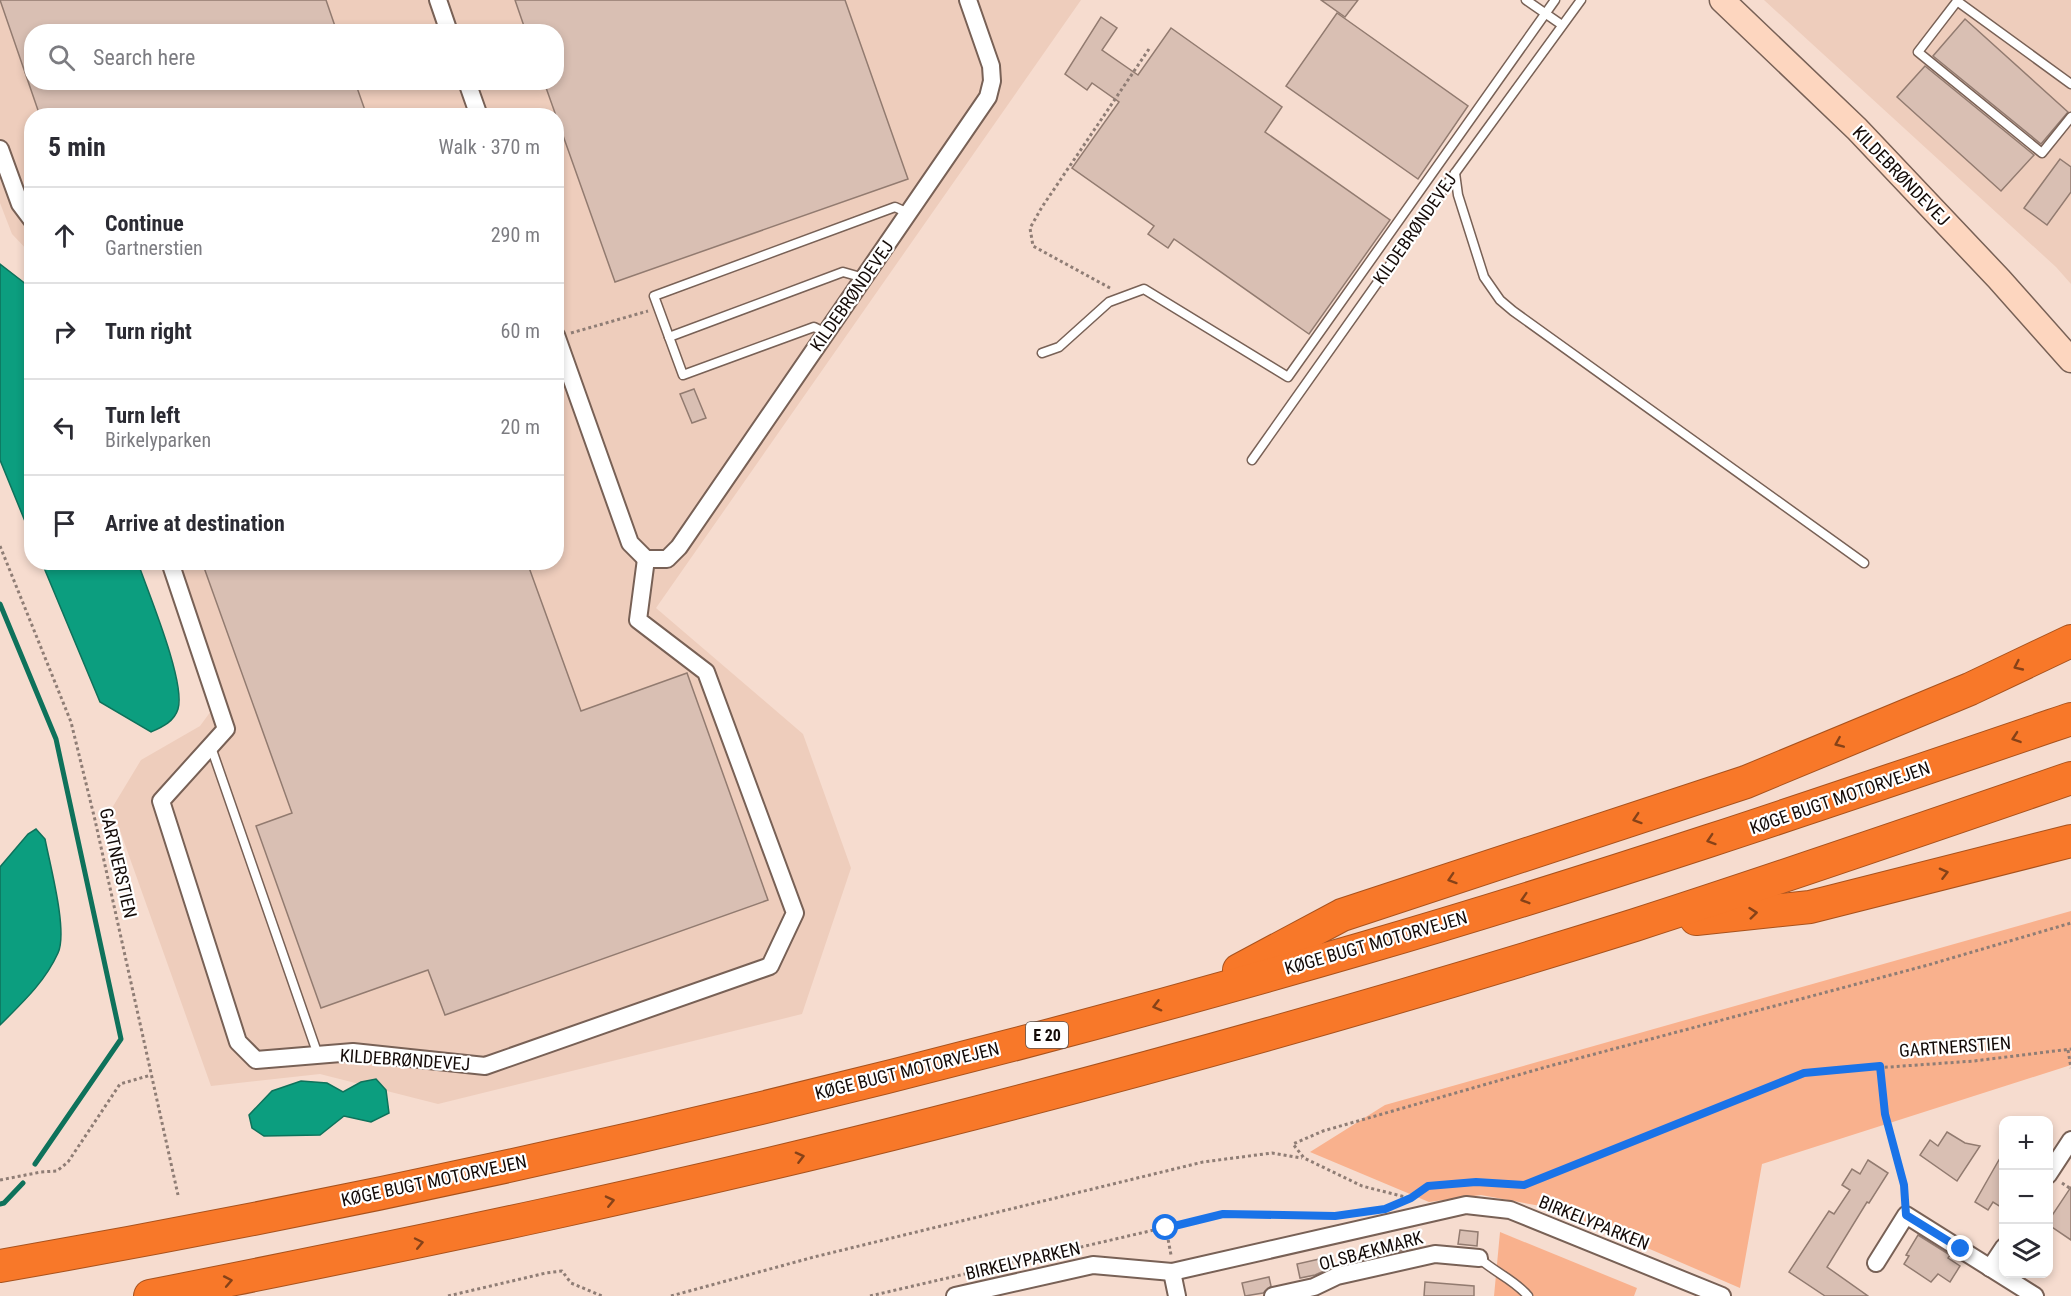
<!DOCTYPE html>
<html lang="en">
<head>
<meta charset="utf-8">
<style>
  :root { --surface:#fff; --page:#f2f2f3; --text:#2b2b33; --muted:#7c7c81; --line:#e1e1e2 }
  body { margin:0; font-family:"Roboto Condensed",sans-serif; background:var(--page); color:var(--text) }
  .controls { position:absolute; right:18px; bottom:18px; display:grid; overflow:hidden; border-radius:12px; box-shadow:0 3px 9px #0003 }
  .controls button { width:54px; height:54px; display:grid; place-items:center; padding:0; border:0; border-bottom:2px solid var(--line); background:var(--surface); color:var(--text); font:30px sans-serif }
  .stop { position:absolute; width:18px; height:18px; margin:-14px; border:4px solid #1a73e8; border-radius:50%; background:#fff }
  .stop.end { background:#1a73e8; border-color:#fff; box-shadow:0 2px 6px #0008 }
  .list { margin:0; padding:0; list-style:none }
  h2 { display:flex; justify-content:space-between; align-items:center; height:78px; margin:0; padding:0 24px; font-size:26px }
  h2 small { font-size:20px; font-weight:400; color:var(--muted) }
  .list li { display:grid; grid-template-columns:39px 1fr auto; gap:18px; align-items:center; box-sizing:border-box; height:96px; padding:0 24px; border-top:2px solid var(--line) }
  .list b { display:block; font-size:22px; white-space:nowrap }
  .list p { margin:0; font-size:20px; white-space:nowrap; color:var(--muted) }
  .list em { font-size:20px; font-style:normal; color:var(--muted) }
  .icon { flex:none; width:33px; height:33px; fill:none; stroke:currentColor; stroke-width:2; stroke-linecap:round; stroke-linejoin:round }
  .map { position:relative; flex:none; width:2071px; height:1296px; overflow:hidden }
  .search { position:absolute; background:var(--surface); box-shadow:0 3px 9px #0003; left:24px; top:24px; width:540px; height:66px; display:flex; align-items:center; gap:15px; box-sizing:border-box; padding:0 21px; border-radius:24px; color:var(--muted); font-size:22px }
  .panel { position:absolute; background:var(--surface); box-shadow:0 3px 9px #0003; left:24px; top:108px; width:540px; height:462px; border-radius:24px }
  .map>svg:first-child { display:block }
  .built { fill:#eecdbc; fill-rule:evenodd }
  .green { fill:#f9b18d }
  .water { fill:#0c9e7f; stroke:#0e725b; stroke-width:1.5 }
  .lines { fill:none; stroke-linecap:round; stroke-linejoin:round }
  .stream { stroke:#0e725b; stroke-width:5 }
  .building { fill:#d9bfb3; stroke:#927b70; stroke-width:1.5 }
  .lane-casing { stroke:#786156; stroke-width:11 }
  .street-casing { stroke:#786156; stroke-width:20 }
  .secondary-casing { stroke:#786156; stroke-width:27 }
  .highway-casing { stroke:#a8521d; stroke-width:34 }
  .path { stroke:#8f7d75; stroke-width:3; stroke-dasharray:3 3; stroke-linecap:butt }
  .lane { stroke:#fff; stroke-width:8 }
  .street { stroke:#fff; stroke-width:16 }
  .secondary { stroke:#fdd6bf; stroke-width:24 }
  .highway { stroke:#f87829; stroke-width:32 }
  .oneway { stroke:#864218 }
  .route { stroke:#1a73e8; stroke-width:8 }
  .labels { text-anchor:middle; stroke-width:4.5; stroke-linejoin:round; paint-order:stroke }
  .shield { fill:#fff; stroke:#5a5452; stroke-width:1.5 }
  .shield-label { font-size:16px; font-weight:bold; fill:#140b08 }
  .street-label { font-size:18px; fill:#140b08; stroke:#fff }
</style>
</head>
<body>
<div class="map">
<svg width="2071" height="1296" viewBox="0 0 2071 1296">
  <rect width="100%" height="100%" fill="#f6dccf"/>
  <g class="built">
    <path d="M 0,0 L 1081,0 L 656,608 L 803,734 L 851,868 L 802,1014 L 438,1104 L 320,1074 L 211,1086 L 112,808 L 141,760 L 200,726 L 211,711 L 160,563 L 556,562 L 556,116 L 32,116 L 31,254 L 12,234 L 0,203 ZM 32,32 L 556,32 L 556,82 L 32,82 Z"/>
    <polygon points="1764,0 2071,0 2071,284 2056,267"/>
  </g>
  <g class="green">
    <polygon points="2071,911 2071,1065 1762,1164 1740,1288 1557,1209 1481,1195 1429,1202 1310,1152 1385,1105"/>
    <polygon points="1500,1232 1637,1288 1634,1296 1494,1296"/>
  </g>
  <g class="water">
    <polygon points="0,264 31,288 31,536 0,460"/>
    <path d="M 42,563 L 138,563 C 148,592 186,682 178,709 C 174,722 162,727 151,732 L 100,702 Z"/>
    <path d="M 36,829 L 45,839 C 50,865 68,931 58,953 C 45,982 22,1003 0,1025 L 0,867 L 28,834 Z"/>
    <polygon points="376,1079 386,1090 389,1113 371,1122 344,1116 320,1135 264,1136 252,1128 249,1115 272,1091 301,1081 327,1083 343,1092 361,1082"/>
  </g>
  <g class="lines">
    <g class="stream">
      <polyline points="0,604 56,739 121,1039 35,1164"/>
      <polyline points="0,1204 4,1203 23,1183"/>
    </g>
  </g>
  <g class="building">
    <polygon points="0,0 326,0 337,32 32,32 32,82 355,82 367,116 40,116"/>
    <polygon points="515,0 845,0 908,179 615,282 544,82 556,82 556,32 526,32"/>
    <polygon points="1321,0 1358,0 1345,17"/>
    <polygon points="1337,13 1468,106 1418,179 1286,86"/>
    <polygon points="1101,17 1117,28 1102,50 1138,75 1171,28 1233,72 1282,107 1265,132 1390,220 1309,334 1174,239 1168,248 1148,234 1154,226 1072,168 1119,102 1092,83 1087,90 1065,74"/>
    <polygon points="1965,19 2068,112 2041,144 1933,56"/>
    <polygon points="1925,66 2034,155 2001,191 1897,97"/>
    <polygon points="2060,159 2071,167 2071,192 2047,225 2024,208"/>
    <polygon points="694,389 706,418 692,423 680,394"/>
    <polygon points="202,562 527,562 581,711 687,673 768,900 445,1015 428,970 321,1008 256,826 292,813"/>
    <polygon points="1947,1132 1965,1143 1980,1146 1957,1181 1920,1155 1930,1140 1938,1146"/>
    <polygon points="2004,1151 2004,1209 1993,1202 1988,1210 1975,1202"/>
    <polygon points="1868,1160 1888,1173 1869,1203 1867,1202 1827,1267 1868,1296 1825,1296 1789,1272 1829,1211 1834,1214 1850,1190 1842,1185 1852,1169 1860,1174"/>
    <polygon points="2071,1187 2071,1240 2049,1225 2049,1220"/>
    <polygon points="1460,1230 1478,1232 1477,1246 1458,1244"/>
    <polygon points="1918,1235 1950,1255 1948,1258 1960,1266 1950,1282 1938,1274 1931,1282 1904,1264 1909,1256 1906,1255"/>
    <polygon points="1406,1239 1409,1249 1374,1257 1372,1247"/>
    <polygon points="1333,1256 1335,1266 1315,1275 1300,1278 1297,1264"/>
    <polygon points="1269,1277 1271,1286 1263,1293 1245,1296 1242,1283"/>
    <polygon points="1425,1282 1474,1286 1474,1296 1424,1296"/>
  </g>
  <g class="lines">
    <g class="lane-casing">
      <g id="lane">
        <polyline points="1526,0 1562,25"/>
        <polyline points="1958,0 1918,52 2042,153 2071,117"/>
        <polyline points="1957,1 2071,84"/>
        <polyline points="1455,173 1458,195 1484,277 1500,300 1513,311 1864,563"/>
        <polyline points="826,333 814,327 683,375 654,296 895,207 908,213"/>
        <polyline points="669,337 843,272 864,278"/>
        <polyline points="1042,353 1059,347 1109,302 1144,289 1288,377 1555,0"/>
        <polyline points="1252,460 1455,173 1581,0"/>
        <polyline points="211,747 318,1055"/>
        <path d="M 1479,1258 C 1494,1272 1515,1280 1528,1296"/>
      </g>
    </g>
    <g class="street-casing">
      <g id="street">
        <polyline points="438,0 449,32"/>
        <polyline points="467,82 479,116"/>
        <polyline points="0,149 20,204 32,220"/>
        <polyline points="556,335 630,543 646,559 667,559 679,547 988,97 992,81 991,66 968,0"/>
        <polyline points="170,562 226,729 161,801 238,1042 256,1060 353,1052 485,1066 770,966 795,913 706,672 638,620 646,559"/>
        <polyline points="2048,1175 2071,1140"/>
        <polyline points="1876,1263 1906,1215 2035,1296"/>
        <polyline points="1990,1268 2004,1247"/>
        <polyline points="1172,1272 1177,1296"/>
        <polyline points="955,1296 1093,1265 1172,1272 1466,1205 1510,1210 1722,1296"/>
        <polyline points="1273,1296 1314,1287 1337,1276 1435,1254 1479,1258"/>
      </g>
    </g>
    <g class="secondary-casing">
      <polyline id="secondary" points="1722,0 1857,129 1999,279 2071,360"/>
    </g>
    <g class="highway-casing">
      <g id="highway">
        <polyline points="1696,919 1810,907 2071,841"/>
        <polyline points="1239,970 1342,915 1746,782 1970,689 2071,641"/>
        <path d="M 0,1266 C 460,1186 916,1078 1364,948 C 1602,879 1836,799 2071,719"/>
        <path d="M 150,1296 C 412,1244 673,1190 932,1124 C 1168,1064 1403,998 1635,925 C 1781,878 1926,828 2071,778"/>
      </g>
    </g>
    <g class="path">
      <polyline points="1110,288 1033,246 1030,228 1042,207 1149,49"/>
      <polyline points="571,333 648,311"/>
      <polyline points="0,546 71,722 95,820 178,1195"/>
      <polyline points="2068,1050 2071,1068"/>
      <polyline points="1880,1066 1885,1114 1904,1185 1905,1199"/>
      <polyline points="0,1180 41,1172 57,1171 68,1162 120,1084 151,1075"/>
      <polyline points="2062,1183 2071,1189"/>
      <polyline points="1409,1198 1362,1186 1304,1158 1293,1144 1323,1131 1546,1067 1928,965 2071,923"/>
      <polyline points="1407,1200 1428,1186 1476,1182 1524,1185 1804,1073 1974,1061 2071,1049"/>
      <polyline points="1166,1228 1171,1255"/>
      <polyline points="448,1296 546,1273 562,1271 571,1283 602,1296"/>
      <polyline points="671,1296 814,1257 1203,1162 1272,1153 1302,1158"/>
      <polyline points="870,1296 1223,1214 1337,1216"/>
    </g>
    <use href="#lane" class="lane"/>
    <use href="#street" class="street"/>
    <use href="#secondary" class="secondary"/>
    <use href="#highway" class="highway"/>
  </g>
  <defs><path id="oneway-chevron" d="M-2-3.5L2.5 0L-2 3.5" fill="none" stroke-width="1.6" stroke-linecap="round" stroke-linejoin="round" transform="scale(1.5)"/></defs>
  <g class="oneway">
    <use href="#oneway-chevron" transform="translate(2018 666) rotate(155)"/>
    <use href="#oneway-chevron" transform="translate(2016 738) rotate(161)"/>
    <use href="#oneway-chevron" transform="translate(1839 743) rotate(157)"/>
    <use href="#oneway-chevron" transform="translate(1637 819) rotate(162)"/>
    <use href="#oneway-chevron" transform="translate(1711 840) rotate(162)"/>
    <use href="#oneway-chevron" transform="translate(1944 873) rotate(-14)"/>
    <use href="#oneway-chevron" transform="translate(1452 879) rotate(162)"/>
    <use href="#oneway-chevron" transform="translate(1525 899) rotate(163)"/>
    <use href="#oneway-chevron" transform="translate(1753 913) rotate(-6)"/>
    <use href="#oneway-chevron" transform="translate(1157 1006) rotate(165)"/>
    <use href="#oneway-chevron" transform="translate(800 1157) rotate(-14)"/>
    <use href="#oneway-chevron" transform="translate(610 1201) rotate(-13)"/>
    <use href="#oneway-chevron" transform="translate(419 1243) rotate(-12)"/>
    <use href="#oneway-chevron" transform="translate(228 1281) rotate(-11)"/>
  </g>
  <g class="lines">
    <polyline class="route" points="1166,1228 1223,1214 1335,1216 1385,1209 1411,1198 1428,1186 1476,1182 1524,1185 1804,1073 1880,1066 1885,1114 1904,1185 1906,1215 1961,1249"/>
  </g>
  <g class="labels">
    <rect class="shield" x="1026" y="1022" width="42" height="26" rx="4.5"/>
    <g class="shield-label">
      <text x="1047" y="1041">E 20</text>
    </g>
    <g class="street-label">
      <text transform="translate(1901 176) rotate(46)" y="6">KILDEBRØNDEVEJ</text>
      <text transform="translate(1415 229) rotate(-55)" y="6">KILDEBRØNDEVEJ</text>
      <text transform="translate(852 296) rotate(-55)" y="6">KILDEBRØNDEVEJ</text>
      <text transform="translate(1840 798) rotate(-19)" y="6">KØGE BUGT MOTORVEJEN</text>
      <text transform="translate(118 863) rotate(77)" y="6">GARTNERSTIEN</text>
      <text transform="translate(1376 943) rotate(-16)" y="6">KØGE BUGT MOTORVEJEN</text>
      <text transform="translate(1955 1047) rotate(-4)" y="6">GARTNERSTIEN</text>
      <text transform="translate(405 1060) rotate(4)" y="6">KILDEBRØNDEVEJ</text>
      <text transform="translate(907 1071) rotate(-14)" y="6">KØGE BUGT MOTORVEJEN</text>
      <text transform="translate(434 1181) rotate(-12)" y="6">KØGE BUGT MOTORVEJEN</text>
      <text transform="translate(1594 1223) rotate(22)" y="6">BIRKELYPARKEN</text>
      <text transform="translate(1371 1251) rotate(-15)" y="6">OLSBÆKMARK</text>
      <text transform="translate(1023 1261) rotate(-13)" y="6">BIRKELYPARKEN</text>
    </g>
  </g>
</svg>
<div class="controls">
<button>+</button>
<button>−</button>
<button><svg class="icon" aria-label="layers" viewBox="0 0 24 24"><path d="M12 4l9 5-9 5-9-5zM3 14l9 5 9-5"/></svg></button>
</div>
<div class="stop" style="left:1166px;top:1228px"></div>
<div class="stop end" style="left:1961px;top:1249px"></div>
<div class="search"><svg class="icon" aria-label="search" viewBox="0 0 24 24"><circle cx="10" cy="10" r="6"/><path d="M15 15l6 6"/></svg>Search here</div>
<section class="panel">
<h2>5 min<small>Walk · 370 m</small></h2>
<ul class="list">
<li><svg class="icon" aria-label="ahead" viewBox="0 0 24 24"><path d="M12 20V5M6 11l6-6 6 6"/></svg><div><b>Continue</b><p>Gartnerstien</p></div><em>290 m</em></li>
<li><svg class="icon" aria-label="right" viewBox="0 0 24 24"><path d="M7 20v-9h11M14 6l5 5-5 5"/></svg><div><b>Turn right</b></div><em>60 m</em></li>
<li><svg class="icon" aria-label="left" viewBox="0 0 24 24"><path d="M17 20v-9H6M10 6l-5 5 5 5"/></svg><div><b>Turn left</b><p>Birkelyparken</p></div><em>20 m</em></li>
<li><svg class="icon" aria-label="arrive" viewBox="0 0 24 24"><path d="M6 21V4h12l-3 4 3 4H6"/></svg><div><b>Arrive at destination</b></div></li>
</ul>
</section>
</div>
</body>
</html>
